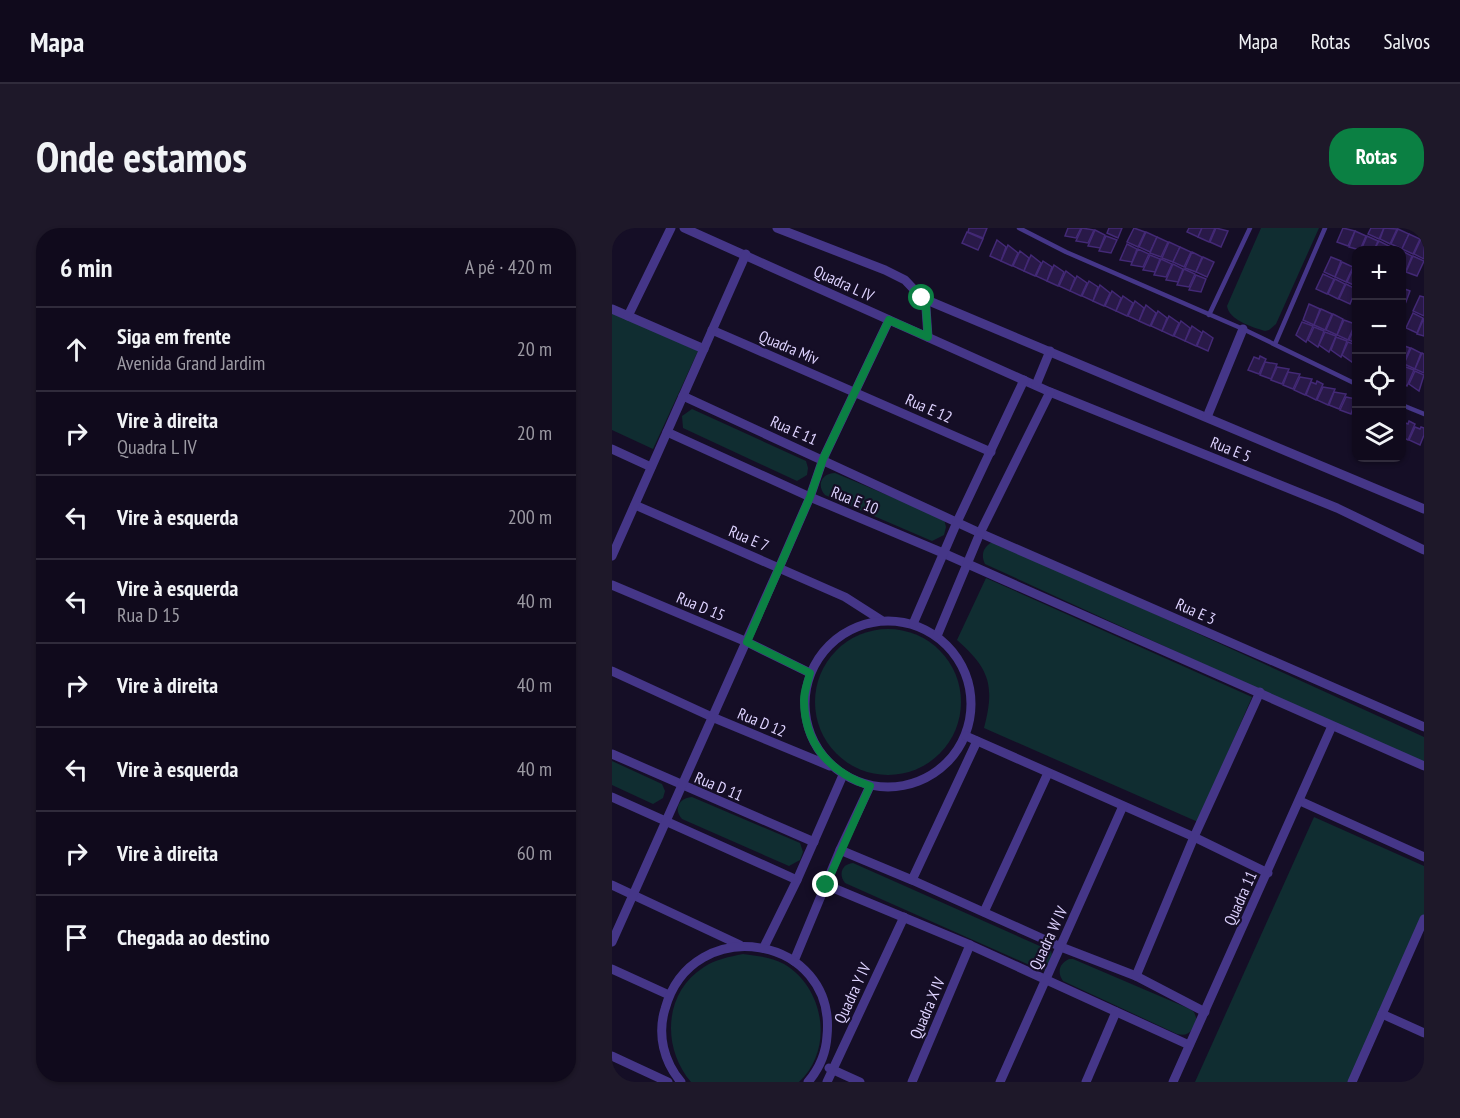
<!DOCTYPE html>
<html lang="pt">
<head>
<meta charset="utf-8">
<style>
  :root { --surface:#100a1c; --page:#1e1829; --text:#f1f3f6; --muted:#9c9aa3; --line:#302b3b; --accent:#0b8043 }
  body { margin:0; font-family:"PT Sans Narrow",sans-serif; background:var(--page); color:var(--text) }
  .controls { position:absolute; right:18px; top:18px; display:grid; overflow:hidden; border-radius:12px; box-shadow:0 2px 4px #0004 }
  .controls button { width:54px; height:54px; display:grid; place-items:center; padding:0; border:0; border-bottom:2px solid var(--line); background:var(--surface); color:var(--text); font:30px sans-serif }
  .stop { position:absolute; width:18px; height:18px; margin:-14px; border:4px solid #0b8043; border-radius:50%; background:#fff }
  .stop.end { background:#0b8043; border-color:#fff; box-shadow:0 2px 6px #0008 }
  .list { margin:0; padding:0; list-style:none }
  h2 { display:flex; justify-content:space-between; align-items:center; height:78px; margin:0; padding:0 24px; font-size:26px }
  h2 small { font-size:20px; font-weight:400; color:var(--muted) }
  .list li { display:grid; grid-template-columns:39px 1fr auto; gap:18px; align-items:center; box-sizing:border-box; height:84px; padding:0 24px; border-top:2px solid var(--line) }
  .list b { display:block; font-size:22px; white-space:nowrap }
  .list p { margin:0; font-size:20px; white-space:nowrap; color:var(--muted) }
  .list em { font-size:20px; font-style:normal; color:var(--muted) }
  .icon { flex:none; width:33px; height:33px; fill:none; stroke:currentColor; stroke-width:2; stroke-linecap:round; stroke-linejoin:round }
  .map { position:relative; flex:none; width:812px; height:854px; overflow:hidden; border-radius:24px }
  header { display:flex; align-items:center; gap:36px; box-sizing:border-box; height:84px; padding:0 30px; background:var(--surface); border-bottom:2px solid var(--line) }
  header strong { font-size:28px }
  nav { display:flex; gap:33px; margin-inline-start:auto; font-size:21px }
  .intro { display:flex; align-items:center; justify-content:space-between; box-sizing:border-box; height:144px; padding:0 36px }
  h1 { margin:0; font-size:42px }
  .button { padding:15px 27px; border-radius:24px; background:var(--accent); color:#fff; font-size:21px; font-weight:700 }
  main { display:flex; gap:36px; padding:0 36px }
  aside { flex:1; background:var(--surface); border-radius:24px; box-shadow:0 2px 4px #0004 }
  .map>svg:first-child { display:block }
  .green { fill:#102d31 }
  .building { fill:#291948; stroke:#432976; stroke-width:1.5 }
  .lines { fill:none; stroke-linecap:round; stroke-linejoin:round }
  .lane { stroke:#453688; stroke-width:4.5 }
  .street { stroke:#453688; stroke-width:9 }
  .route { stroke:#0b8043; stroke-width:8 }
  .labels { text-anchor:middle; stroke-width:4.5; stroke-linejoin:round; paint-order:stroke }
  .street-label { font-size:16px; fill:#ded3ff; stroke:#150e26 }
</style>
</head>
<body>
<header>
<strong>Mapa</strong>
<nav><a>Mapa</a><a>Rotas</a><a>Salvos</a></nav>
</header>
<div class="intro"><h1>Onde estamos</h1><a class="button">Rotas</a></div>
<main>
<aside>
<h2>6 min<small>A pé · 420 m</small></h2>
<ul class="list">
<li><svg class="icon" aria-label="ahead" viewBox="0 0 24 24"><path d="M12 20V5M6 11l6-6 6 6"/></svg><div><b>Siga em frente</b><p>Avenida Grand Jardim</p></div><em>20 m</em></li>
<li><svg class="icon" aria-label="right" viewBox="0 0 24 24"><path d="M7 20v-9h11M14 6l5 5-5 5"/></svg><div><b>Vire à direita</b><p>Quadra L IV</p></div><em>20 m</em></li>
<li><svg class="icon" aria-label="left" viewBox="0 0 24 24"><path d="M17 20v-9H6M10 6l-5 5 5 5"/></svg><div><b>Vire à esquerda</b></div><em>200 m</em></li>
<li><svg class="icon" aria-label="left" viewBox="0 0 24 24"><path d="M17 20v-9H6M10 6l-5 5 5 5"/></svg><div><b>Vire à esquerda</b><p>Rua D 15</p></div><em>40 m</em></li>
<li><svg class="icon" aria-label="right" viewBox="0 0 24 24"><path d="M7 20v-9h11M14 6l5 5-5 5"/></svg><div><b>Vire à direita</b></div><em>40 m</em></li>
<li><svg class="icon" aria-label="left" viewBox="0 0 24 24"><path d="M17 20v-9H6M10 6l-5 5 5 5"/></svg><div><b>Vire à esquerda</b></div><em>40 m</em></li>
<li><svg class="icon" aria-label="right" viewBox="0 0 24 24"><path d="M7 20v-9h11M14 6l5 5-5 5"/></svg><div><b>Vire à direita</b></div><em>60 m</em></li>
<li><svg class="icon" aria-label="arrive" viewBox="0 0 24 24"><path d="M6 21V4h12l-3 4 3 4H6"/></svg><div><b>Chegada ao destino</b></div></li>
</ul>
</aside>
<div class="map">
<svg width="812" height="854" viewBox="0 0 812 854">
  <rect width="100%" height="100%" fill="#150e26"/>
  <g class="green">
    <path d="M 649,0 L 707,0 L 664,96 L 657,102 L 653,103 C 640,99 617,92 615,78 Z"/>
    <polygon points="0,84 86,123 41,221 0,202"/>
    <polygon points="80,181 194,233 196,240 195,247 185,253 71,200 70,188"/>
    <path d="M 223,245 L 332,291 L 334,299 L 332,307 L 320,313 L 213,267 C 204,257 210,245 223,245 Z"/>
    <path d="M 383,313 L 812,509 L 812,537 L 373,336 C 368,326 372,317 383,313 Z"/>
    <path d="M 374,350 L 640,469 L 586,594 L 372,500 C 383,458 378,441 345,412 Z"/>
    <circle cx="276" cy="474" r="73"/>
    <polygon points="0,533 50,556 53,563 51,570 41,576 0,557"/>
    <path d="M 80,569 L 188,615 L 191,624 L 188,632 L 177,638 L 70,591 C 61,581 67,570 80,569 Z"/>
    <polygon points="702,589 812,638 812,688 738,854 583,854"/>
    <path d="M 241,635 L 439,723 L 440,727 L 435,741 L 431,743 L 233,655 C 226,646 230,636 241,635 Z"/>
    <path d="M 131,726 C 146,728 159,729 172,736 C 213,760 222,822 187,854 L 79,854 C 50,820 51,765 92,739 C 104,731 117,729 131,726 Z"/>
    <path d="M 457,731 L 461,731 L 578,781 L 582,784 L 585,792 C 580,802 578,809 565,806 L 451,753 C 445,744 447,736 457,731 Z"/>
  </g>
  <g class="building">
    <polygon points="357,0 375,0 371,10 356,4"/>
    <polygon points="456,0 469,0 464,10 453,8"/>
    <polygon points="470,0 482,2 476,15 464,13"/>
    <polygon points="497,0 510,0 506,10 495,5"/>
    <polygon points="522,0 533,4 526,19 515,14"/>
    <polygon points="577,0 590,0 586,9 575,4"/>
    <polygon points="590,0 603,0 597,14 586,9"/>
    <polygon points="604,0 616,3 609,19 598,14"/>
    <polygon points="731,0 743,3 736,18 725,14"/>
    <polygon points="759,0 772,0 767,11 756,6"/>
    <polygon points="772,0 785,1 778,16 768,11"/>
    <polygon points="786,1 797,6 790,21 779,16"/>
    <polygon points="483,2 493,7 488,20 476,18"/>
    <polygon points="743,3 754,8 748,22 737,19"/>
    <polygon points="355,4 371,11 366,22 350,15"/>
    <polygon points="534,4 545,9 538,24 527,19"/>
    <polygon points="797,6 808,11 801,26 790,21"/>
    <polygon points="494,8 505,12 499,25 487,23"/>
    <polygon points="755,8 766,13 762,22 749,22"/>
    <polygon points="545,9 556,14 549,29 538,25"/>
    <polygon points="809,11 812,12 812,31 802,26"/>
    <polygon points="385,12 394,19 389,33 378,28"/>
    <polygon points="767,13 777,18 775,22 762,22"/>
    <polygon points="557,14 568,19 561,34 550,30"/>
    <polygon points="515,16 525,21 520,34 508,32"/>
    <polygon points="396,17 406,25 400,38 389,33"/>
    <polygon points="568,19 579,24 572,39 561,34"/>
    <polygon points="526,21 537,26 531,39 519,37"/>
    <polygon points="408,23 417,30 412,43 401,38"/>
    <polygon points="790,23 800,28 794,43 790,42"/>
    <polygon points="580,24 590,29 584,44 573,40"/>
    <polygon points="419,27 429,35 423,48 412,43"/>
    <polygon points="538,27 548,31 543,44 531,42"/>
    <polygon points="801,28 812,33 805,48 794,44"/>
    <polygon points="591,29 602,34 595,49 584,44"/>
    <polygon points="719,29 729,33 723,49 712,44"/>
    <polygon points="549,31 560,36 554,49 542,47"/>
    <polygon points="431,33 440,39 435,53 424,48"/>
    <polygon points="730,34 741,39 734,54 723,49"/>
    <polygon points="561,36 571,41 566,54 554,52"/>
    <polygon points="442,37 452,44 446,58 435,53"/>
    <polygon points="742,39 744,40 744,58 735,54"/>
    <polygon points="572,41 583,46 577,59 565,57"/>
    <polygon points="454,43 463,50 458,63 447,58"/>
    <polygon points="711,46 722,51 715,66 704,61"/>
    <polygon points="584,47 594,51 589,64 577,62"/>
    <polygon points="465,48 475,55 469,68 458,63"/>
    <polygon points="723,51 733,56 726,71 716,66"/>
    <polygon points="477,53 486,59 481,73 470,68"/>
    <polygon points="734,56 744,61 738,76 727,71"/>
    <polygon points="488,57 498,65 492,78 481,73"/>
    <polygon points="790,60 798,63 792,79 790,78"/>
    <polygon points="500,63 509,70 504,83 493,78"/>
    <polygon points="511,68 521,75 515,88 504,83"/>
    <polygon points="808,68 812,69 812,88 801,83"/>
    <polygon points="523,73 532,80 527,93 516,88"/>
    <polygon points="697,76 708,81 702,97 691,92"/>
    <polygon points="534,77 544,85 538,98 527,93"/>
    <polygon points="709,81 720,86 713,102 702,97"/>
    <polygon points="546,83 555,90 550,103 539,98"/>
    <polygon points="801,85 811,90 805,105 794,100"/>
    <polygon points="721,86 731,91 725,107 714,102"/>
    <polygon points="557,88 567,95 561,108 550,103"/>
    <polygon points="812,90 812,108 805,106"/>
    <polygon points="732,92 743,96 736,112 725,107"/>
    <polygon points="569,93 578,100 573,113 562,108"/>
    <polygon points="690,94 701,98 694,114 684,107"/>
    <polygon points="744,96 744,115 737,112"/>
    <polygon points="580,98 590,105 584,118 573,113"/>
    <polygon points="702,99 712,103 706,119 696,112"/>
    <polygon points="591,103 601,110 596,123 585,118"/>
    <polygon points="713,104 724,108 717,124 707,117"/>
    <polygon points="724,109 735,113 729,129 719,122"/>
    <polygon points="736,114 744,117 744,124 740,134 730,127"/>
    <polygon points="790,117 798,120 791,136 790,135"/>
    <polygon points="799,120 809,125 803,141 792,136"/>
    <polygon points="810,125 812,126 812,145 803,141"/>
    <polygon points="648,128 654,131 647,146 636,142 642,129 647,131"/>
    <polygon points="653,134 665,136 659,151 648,147"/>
    <polygon points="791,138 802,142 795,158 790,155"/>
    <polygon points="665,139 677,141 670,156 659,152"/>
    <polygon points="803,143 812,147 807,163 797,156"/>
    <polygon points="676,144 688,146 681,161 671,157"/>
    <polygon points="688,149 700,151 693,167 682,162"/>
    <polygon points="705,153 711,156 704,172 694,167 699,154 704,156"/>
    <polygon points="711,159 723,161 716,177 705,172"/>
    <polygon points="722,164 734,166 727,181 717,177"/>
    <polygon points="734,169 744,171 739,186 728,182"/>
    <polygon points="797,193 803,196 796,212 790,209 790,198 791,194 796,196"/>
    <polygon points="803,199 808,201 809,199 812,200 812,207 808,217 797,212"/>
  </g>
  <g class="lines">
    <g class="lane">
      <polyline points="407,0 454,24 631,101 744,156"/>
      <polyline points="597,87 638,0"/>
      <polyline points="663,116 713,0"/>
      <polyline points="790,177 812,186"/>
    </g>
    <g class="street">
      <polyline points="72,0 438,164 725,280 812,322"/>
      <polyline points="165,0 273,42 293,52 310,70 314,80 316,109"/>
      <polyline points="310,70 812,281"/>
      <polyline points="0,81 92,121"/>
      <polyline points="16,88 59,0"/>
      <polyline points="100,102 379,224"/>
      <polyline points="424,157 438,123"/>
      <polyline points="71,168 368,305 812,499"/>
      <polyline points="595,189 631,101"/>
      <polyline points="55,204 198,269 331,325 812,538"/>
      <polyline points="0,221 39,239"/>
      <polyline points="23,277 233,369 269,392"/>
      <polyline points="0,328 134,26"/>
      <polyline points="0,357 135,414 198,445"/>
      <circle cx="276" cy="476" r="83"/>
      <polyline points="301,396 345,294 412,152"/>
      <polyline points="325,408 368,305 438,164"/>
      <polyline points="0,443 100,489 218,538"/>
      <polyline points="354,508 582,609 656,645"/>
      <polyline points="0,526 202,614"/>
      <polyline points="0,569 185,652"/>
      <polyline points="688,573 812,629"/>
      <polyline points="228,622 300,652 449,719 524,748 593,784"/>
      <polyline points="300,652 365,513"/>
      <polyline points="0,657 128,717"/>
      <polyline points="214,657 358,717 577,817"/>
      <polyline points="372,684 436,545"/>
      <polyline points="0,714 167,340 198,269 211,231 277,92"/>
      <polyline points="152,719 185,652 231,547"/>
      <polyline points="182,733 228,622 258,558"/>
      <polyline points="0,741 57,767"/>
      <polyline points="524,748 582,609 648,464"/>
      <polyline points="770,786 812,805"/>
      <polyline points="0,828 56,854"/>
      <polyline points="217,840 248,854"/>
      <path d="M 69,854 C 52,834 45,807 53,781 C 80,683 225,707 215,808 C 214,825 207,841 196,854"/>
      <polyline points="215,854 292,689"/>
      <polyline points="300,854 358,717"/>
      <polyline points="388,854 511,578"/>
      <polyline points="474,854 504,784"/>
      <polyline points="561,854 720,498"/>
      <polyline points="740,854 812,691"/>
    </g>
  </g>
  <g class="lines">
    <path class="route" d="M 214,657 L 258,558 C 218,545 192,515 192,472 C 192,463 196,454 198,445 L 135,414 L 198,269 L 211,231 L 277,92 L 316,109 L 314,80 L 310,70"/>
  </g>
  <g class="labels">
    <g class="street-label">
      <text transform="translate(232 55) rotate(25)" y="6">Quadra L IV</text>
      <text transform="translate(177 119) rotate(23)" y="6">Quadra Miv</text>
      <text transform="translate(317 180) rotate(24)" y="6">Rua E 12</text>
      <text transform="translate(182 202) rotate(24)" y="6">Rua E 11</text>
      <text transform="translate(619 221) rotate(22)" y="6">Rua E 5</text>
      <text transform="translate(243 272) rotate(22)" y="6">Rua E 10</text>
      <text transform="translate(137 310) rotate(23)" y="6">Rua E 7</text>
      <text transform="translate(89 378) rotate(23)" y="6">Rua D 15</text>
      <text transform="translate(584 383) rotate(24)" y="6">Rua E 3</text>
      <text transform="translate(150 494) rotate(23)" y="6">Rua D 12</text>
      <text transform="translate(107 558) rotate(23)" y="6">Rua D 11</text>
      <text transform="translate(628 670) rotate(-66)" y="6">Quadra 11</text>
      <text transform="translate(436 710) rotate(-65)" y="6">Quadra W IV</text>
      <text transform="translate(240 765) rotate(-65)" y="6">Quadra Y IV</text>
      <text transform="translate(315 780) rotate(-67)" y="6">Quadra X IV</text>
    </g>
  </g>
</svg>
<div class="controls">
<button>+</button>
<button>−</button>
<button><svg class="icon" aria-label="locate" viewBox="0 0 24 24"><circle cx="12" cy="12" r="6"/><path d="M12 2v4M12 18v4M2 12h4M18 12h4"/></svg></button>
<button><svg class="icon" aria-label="layers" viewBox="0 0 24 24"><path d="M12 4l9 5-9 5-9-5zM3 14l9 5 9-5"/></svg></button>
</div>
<div class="stop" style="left:310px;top:70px"></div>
<div class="stop end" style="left:214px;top:657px"></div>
</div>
</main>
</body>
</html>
